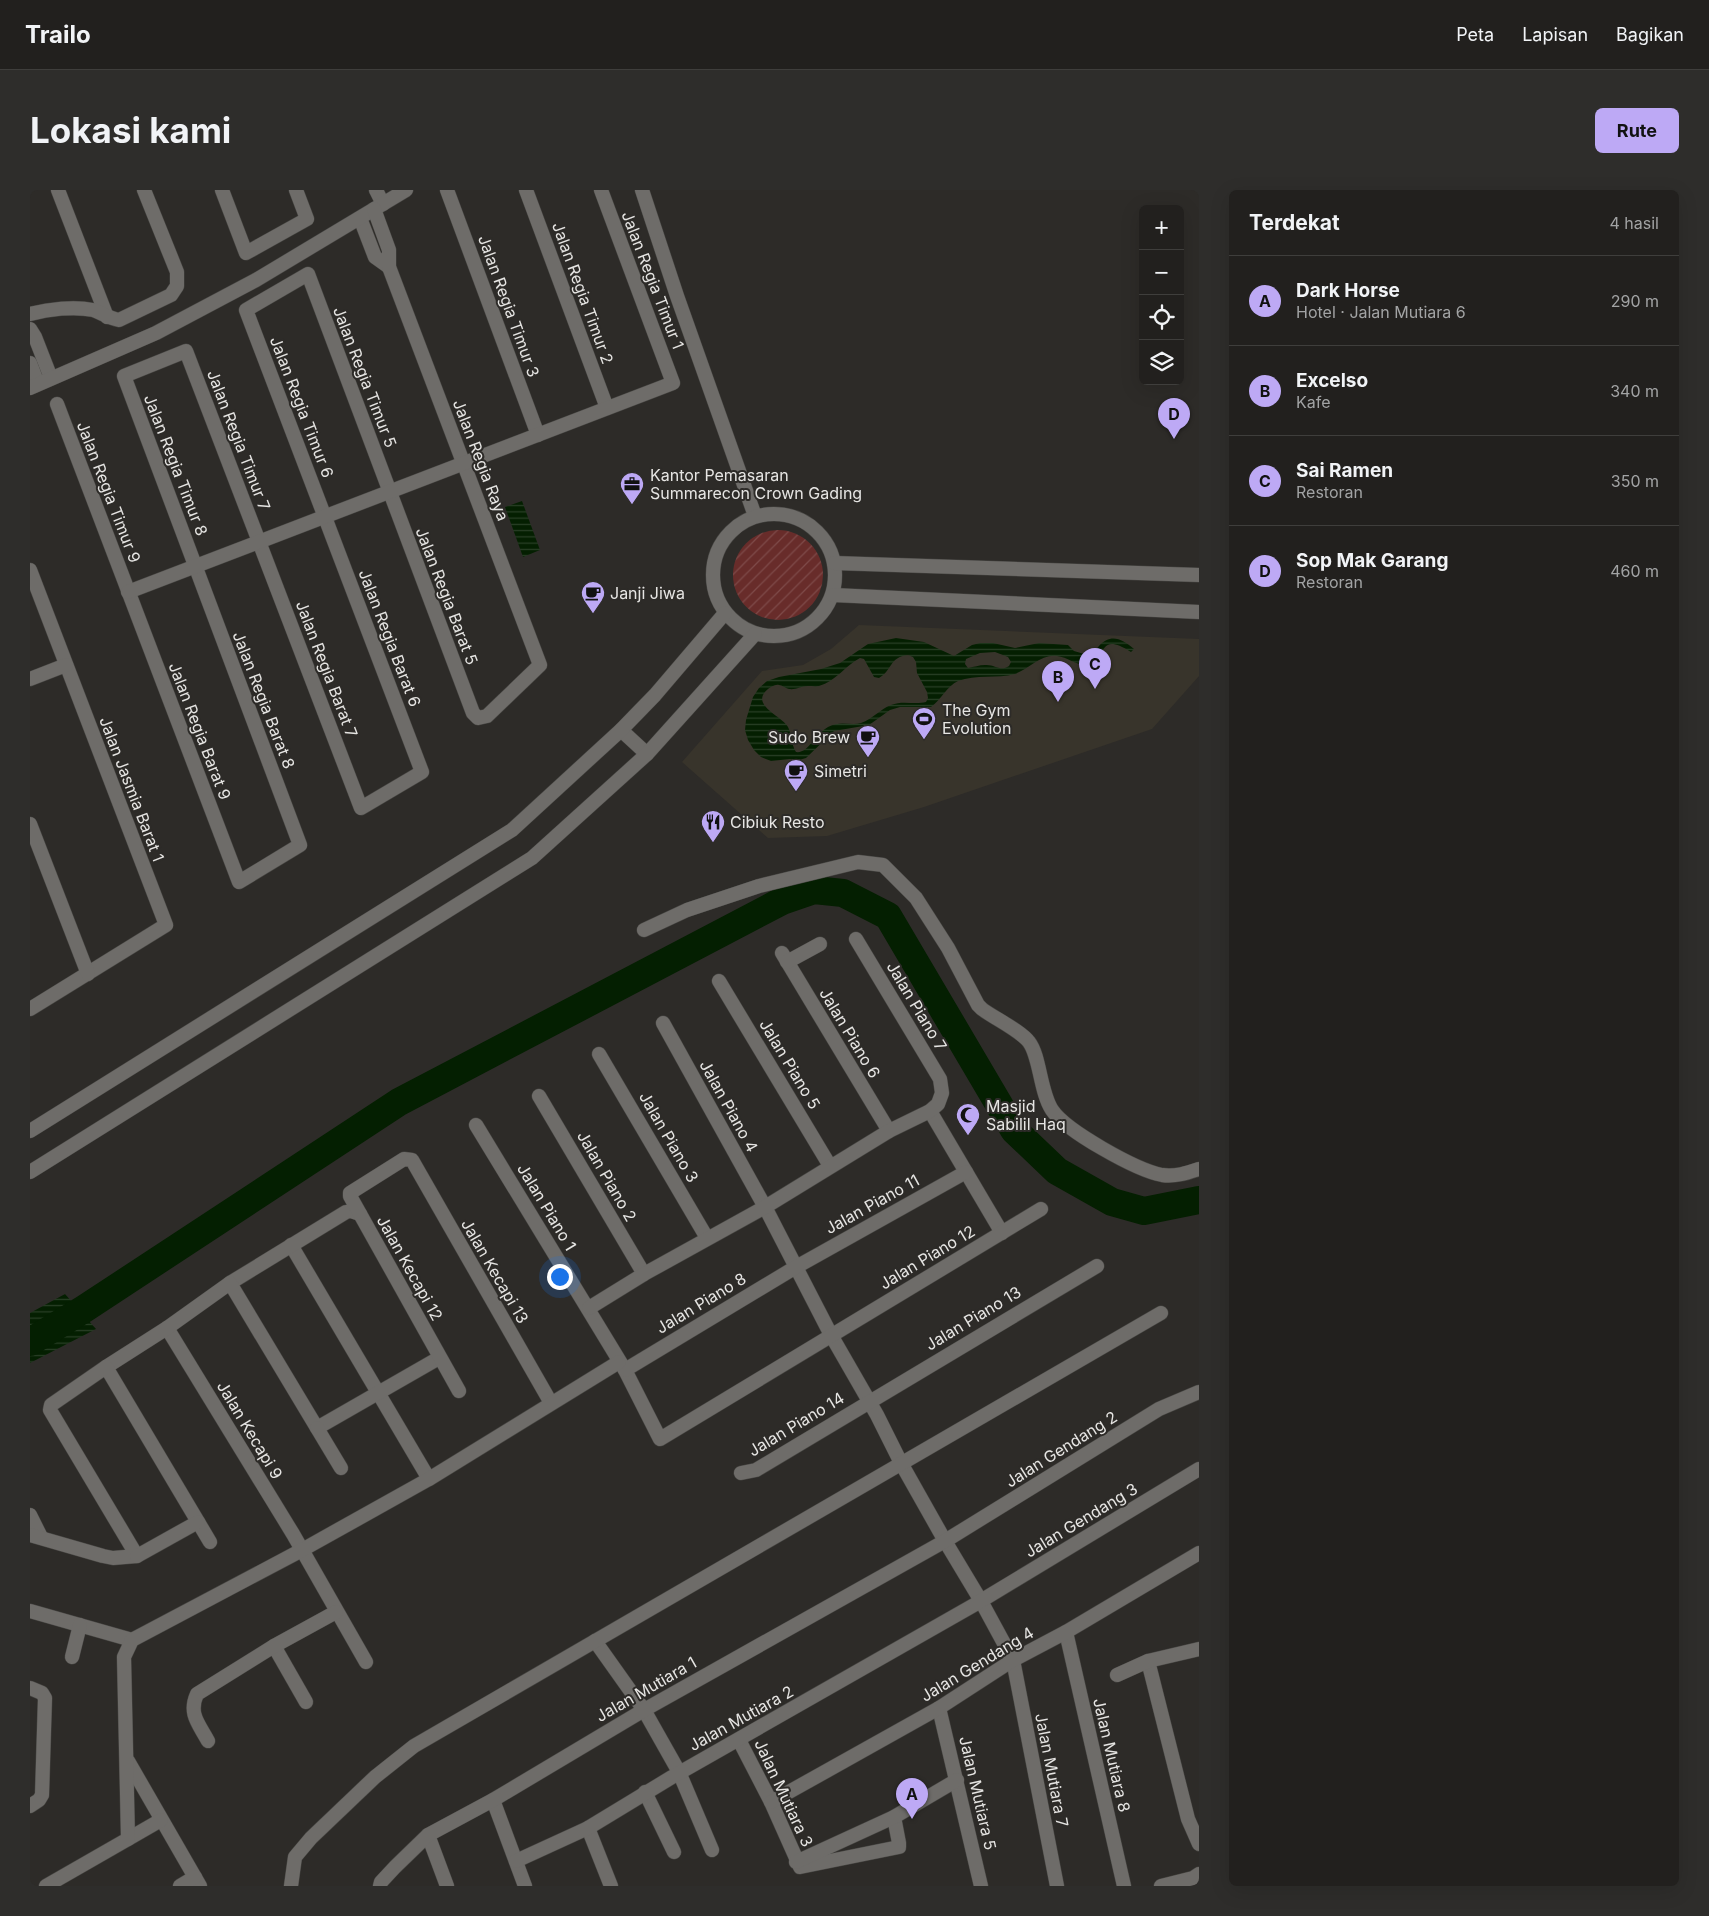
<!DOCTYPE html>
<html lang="id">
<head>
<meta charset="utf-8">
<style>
  :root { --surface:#22201e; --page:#2e2d2b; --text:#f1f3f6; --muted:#a2a3a4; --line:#3f3e3c; --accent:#bda9f5 }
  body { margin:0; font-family:Inter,sans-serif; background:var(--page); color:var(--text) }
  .controls { position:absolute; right:15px; top:15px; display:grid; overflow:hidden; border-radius:8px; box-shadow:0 5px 20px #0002 }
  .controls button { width:45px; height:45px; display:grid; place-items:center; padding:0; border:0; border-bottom:1px solid var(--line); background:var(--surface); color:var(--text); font:25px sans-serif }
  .you { position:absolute; left:529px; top:1086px; width:18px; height:18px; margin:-12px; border:4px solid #fff; border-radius:50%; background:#1a73e8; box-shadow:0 0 0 8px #1a73e833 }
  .badge { display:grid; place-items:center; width:32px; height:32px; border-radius:50%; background:var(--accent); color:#111; font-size:16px; font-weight:700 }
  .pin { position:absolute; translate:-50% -41px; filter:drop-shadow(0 1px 2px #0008) }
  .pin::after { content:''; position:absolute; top:26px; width:18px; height:15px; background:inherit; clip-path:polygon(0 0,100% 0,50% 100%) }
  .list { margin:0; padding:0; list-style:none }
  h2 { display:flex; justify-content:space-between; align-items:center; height:65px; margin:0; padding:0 20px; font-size:21px }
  h2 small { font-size:16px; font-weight:400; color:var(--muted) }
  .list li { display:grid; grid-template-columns:32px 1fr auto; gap:15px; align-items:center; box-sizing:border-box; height:90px; padding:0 20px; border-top:1px solid var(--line) }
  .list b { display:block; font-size:19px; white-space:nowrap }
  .list p { margin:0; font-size:16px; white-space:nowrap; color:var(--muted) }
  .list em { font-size:16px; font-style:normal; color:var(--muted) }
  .icon { flex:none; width:28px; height:28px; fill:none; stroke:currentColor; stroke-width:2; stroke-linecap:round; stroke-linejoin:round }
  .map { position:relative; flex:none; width:1169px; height:1696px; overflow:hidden; border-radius:8px }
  header { display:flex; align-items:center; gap:30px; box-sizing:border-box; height:70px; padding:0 25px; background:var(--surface); border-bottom:1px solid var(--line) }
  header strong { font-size:24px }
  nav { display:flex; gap:28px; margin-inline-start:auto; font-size:18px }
  .intro { display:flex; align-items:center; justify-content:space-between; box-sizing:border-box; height:120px; padding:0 30px }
  h1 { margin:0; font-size:35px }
  .button { padding:12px 22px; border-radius:8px; background:var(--accent); color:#111; font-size:18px; font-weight:700 }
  main { display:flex; gap:30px; padding:0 30px }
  aside { flex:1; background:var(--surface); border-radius:8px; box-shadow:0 5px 20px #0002 }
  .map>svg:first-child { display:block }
  .built { fill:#38342b }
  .garden { fill:url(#garden-furrows) }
  .water { fill:url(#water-rules); fill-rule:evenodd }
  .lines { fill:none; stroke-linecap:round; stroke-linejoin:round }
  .river { stroke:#041f01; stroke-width:28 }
  .minor-casing { stroke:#474643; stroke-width:15 }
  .minor { stroke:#6e6c69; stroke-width:14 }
  .labels { text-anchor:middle; stroke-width:4; stroke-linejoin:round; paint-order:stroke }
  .street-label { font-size:16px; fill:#e6e5e3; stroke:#2d2b28 }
  .poi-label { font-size:16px; fill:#e6e5e3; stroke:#2d2b28; text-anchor:start }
</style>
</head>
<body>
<header>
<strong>Trailo</strong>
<nav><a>Peta</a><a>Lapisan</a><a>Bagikan</a></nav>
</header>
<div class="intro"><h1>Lokasi kami</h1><a class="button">Rute</a></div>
<main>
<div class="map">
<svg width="1169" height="1696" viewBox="0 0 1169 1696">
  <defs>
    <pattern id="garden-furrows" width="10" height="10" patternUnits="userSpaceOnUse" patternTransform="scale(1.25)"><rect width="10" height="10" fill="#682c2a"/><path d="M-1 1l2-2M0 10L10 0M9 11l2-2" fill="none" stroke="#7e4a49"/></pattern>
    <pattern id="water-rules" width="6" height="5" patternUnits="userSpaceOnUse" patternTransform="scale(1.25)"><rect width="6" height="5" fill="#041f01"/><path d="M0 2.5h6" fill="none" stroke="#293f26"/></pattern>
  </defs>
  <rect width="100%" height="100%" fill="#2d2b28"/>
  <polygon class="built" points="829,435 1169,449 1169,486 1122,539 894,617 797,646 738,648 652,572 732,481 773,475 801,459"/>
  <circle class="garden" cx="748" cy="385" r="45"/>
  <g class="water">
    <polygon points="492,311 510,360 493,367 475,317"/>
    <path d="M 866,448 L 894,452 L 924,466 L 942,455 L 950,453 L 963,453 L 985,458 L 1009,453 L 1038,455 L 1044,461 L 1061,466 C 1065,463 1065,460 1069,456 C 1081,443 1092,449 1104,459 L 1101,462 C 1064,438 1079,475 1056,475 C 1046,475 1037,467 1027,466 C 1011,464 999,479 985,484 C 967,489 946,484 928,491 C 917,496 911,510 901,517 L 870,517 L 860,520 L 839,535 L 804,541 L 776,568 L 769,570 L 760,569 L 741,571 L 731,567 L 724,560 L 718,550 L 715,540 L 716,530 L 723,507 L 729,498 L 737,491 L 749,487 L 791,479 L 810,473 L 838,454 ZM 965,462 L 978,467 L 981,472 L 979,476 C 970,482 965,474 955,475 C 949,475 944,477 938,478 L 935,474 L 936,469 L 950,463 ZM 878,465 L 883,467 L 886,472 L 887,483 L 897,502 L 898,508 L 896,512 C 884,515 873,510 861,515 C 850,519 843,529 831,533 C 820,536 811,530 798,537 C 785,544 778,564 766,562 C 761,554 762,545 758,537 C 752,526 719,515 738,499 C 741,497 745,494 749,495 C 752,495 755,498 759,499 C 766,500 771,496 778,496 C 782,496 785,497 789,496 C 806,491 815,476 830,468 L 834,469 L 844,487 L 849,488 C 862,481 859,467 878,465 Z"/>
    <polygon points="35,1104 66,1139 0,1173 0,1123"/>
  </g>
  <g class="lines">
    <polyline class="river" points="0,1152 54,1119 369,912 752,711 784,700 813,703 858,726 984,940 1027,981 1082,1012 1114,1021 1169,1010"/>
    <g class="minor-casing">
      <g id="minor">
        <polyline points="28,0 77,127"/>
        <polyline points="192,0 216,63 277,29 266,0"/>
        <polyline points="346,0 353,14"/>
        <polyline points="417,0 508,245"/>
        <polyline points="496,0 577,218"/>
        <polyline points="612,0 647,106 725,326"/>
        <polyline points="330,28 345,67 359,77"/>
        <path d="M 0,124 C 18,119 45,116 63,120 C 71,123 80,128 89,130 L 141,105 L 147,96 L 147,82 L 114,0"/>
        <polyline points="0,139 5,147 21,188"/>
        <polyline points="0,173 8,194"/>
        <polyline points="0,198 126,143 226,90 376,0"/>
        <polyline points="27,214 209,692 270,655 94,186 156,161 331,618 392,582 216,120 278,84 443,523 448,528 457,526 510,475 359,77 359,60 344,19"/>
        <circle cx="744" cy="385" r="61"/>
        <polyline points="804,373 1169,385"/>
        <polyline points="0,380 136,735 0,819"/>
        <polyline points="98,402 643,193 571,0"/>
        <polyline points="803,405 1169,422"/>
        <polyline points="0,489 36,475"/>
        <polyline points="591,540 617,564"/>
        <polyline points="0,634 58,784"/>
        <path d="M 614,740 L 657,720 L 729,696 L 828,672 L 853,675 L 886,708 L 918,758 L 948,815 L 952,819 C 964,828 991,841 999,852 C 1010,866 1010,902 1022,920 C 1036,941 1106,980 1132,985 C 1145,987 1157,983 1169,979"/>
        <polyline points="752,763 859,941"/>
        <polyline points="757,772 790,754"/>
        <polyline points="689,791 800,976"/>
        <polyline points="633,833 735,1017 801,1145 847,1225 871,1273 915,1351 951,1411 983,1470 1027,1696"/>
        <polyline points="569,864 677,1048"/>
        <polyline points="509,906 614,1084"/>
        <polyline points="900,921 972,1043"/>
        <polyline points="446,935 595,1180 630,1249 1011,1019"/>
        <polyline points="0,941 482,640 591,540 625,505 695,423"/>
        <polyline points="0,982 502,668 617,564 725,444"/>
        <polyline points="261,1055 399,1289"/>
        <polyline points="200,1093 316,1022 321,1021 330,1024"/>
        <polyline points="559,1118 614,1084 735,1017 859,941 900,921 908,914 912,903 910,889 826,749"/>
        <polyline points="137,1138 263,1344 336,1472"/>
        <polyline points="76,1177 137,1138 200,1093 287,1238 409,1168"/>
        <polyline points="595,1180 766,1077 936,982"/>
        <polyline points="429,1201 320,1006 320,1003 374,969 382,970 521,1213"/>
        <polyline points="287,1238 311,1278"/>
        <polyline points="711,1283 726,1280 1067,1076"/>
        <polyline points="0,1325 11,1347"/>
        <polyline points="0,1345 73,1366 83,1368 107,1366 20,1220 21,1215 76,1177 180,1352"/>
        <polyline points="107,1366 168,1332"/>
        <polyline points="0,1421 102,1450"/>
        <polyline points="1036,1442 1094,1696"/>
        <polyline points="565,1451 614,1520 649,1582 682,1660"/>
        <polyline points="244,1456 276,1512"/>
        <polyline points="42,1467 50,1435"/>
        <polyline points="1118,1471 1158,1629 1169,1654"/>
        <polyline points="1087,1485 1118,1471 1169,1459"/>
        <polyline points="0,1498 12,1503 15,1508 12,1605 9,1610 0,1616"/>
        <polyline points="909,1518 951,1696"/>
        <polyline points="709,1550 741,1612 770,1677 869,1657 869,1653 864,1627"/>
        <path d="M 178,1551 C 169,1534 158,1524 167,1504 L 244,1456 L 306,1422"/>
        <polyline points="98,1571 170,1696"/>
        <polyline points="615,1602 644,1662"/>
        <polyline points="463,1610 495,1696"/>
        <polyline points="741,1612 909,1518 983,1470 1036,1442 1169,1363"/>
        <polyline points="558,1638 581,1696"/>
        <polyline points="398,1645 417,1696"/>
        <polyline points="98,1649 131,1630"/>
        <polyline points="486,1671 558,1638 642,1587 944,1415 1169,1279"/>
        <polyline points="766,1672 864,1627 927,1590"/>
        <polyline points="16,1696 98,1649 94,1467 102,1450 272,1360 399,1289 589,1172"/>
        <polyline points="150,1696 165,1687"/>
        <polyline points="261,1696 265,1667 281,1648 345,1587 384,1556 1131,1123"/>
        <polyline points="350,1696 351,1692 365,1677 398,1645 463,1610 614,1520 915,1351 1129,1219 1169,1202"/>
        <polyline points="1131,1696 1163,1688 1169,1684"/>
      </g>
    </g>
    <use href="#minor" class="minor"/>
  </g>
  <defs>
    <g id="office-pin" transform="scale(1.25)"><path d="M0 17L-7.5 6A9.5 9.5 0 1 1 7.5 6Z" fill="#bda9f5" stroke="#2d2b28"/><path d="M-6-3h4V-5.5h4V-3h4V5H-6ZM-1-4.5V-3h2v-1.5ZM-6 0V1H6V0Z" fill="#111"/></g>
    <g id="cafe-pin" transform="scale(1.25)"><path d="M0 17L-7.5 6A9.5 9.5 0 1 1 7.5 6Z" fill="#bda9f5" stroke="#2d2b28"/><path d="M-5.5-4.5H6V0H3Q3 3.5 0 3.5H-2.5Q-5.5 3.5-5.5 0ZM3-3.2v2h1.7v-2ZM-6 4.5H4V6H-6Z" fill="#111"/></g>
    <g id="stadium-pin" transform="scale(1.25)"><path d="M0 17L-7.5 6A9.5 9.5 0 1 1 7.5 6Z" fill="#bda9f5" stroke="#2d2b28"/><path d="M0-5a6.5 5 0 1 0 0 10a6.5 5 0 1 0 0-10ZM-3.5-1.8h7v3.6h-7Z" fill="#111"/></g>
    <g id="restaurant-pin" transform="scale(1.25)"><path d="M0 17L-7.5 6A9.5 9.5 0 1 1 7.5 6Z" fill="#bda9f5" stroke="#2d2b28"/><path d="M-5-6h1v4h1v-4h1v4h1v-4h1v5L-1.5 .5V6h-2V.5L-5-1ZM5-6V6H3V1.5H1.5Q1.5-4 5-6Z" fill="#111"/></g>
    <g id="mosque-pin" transform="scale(1.25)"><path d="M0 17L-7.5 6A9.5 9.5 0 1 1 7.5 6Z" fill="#bda9f5" stroke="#2d2b28"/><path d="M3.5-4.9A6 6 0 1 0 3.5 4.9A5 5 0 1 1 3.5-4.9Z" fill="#111"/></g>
  </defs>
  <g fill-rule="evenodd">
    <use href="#office-pin" x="602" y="294"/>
    <use href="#cafe-pin" x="563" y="403"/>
    <use href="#stadium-pin" x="894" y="529"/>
    <use href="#cafe-pin" x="838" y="547"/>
    <use href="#cafe-pin" x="766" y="581"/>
    <use href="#restaurant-pin" x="683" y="632"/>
    <use href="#mosque-pin" x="938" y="925"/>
  </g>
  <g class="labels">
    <g class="street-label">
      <text transform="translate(623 90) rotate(69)" y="6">Jalan Regia Timur 1</text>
      <text transform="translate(553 103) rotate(70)" y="6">Jalan Regia Timur 2</text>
      <text transform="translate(479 116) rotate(70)" y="6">Jalan Regia Timur 3</text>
      <text transform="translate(335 187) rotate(69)" y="6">Jalan Regia Timur 5</text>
      <text transform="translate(272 217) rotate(69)" y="6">Jalan Regia Timur 6</text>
      <text transform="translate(209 250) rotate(69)" y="6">Jalan Regia Timur 7</text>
      <text transform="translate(451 270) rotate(69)" y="6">Jalan Regia Raya</text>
      <text transform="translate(146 275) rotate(69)" y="6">Jalan Regia Timur 8</text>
      <text transform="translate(79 302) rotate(69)" y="6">Jalan Regia Timur 9</text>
      <text transform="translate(417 406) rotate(69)" y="6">Jalan Regia Barat 5</text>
      <text transform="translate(360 448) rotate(69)" y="6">Jalan Regia Barat 6</text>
      <text transform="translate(297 479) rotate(69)" y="6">Jalan Regia Barat 7</text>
      <text transform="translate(234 510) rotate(69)" y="6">Jalan Regia Barat 8</text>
      <text transform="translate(170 541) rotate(69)" y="6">Jalan Regia Barat 9</text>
      <text transform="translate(102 599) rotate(69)" y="6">Jalan Jasmia Barat 1</text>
      <text transform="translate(887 816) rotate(59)" y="6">Jalan Piano 7</text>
      <text transform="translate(820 843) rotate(59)" y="6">Jalan Piano 6</text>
      <text transform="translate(760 874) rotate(59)" y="6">Jalan Piano 5</text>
      <text transform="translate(699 916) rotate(61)" y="6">Jalan Piano 4</text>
      <text transform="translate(639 947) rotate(60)" y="6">Jalan Piano 3</text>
      <text transform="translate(577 986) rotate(60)" y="6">Jalan Piano 2</text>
      <text transform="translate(842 1014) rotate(-29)" y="6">Jalan Piano 11</text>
      <text transform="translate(517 1017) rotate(59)" y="6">Jalan Piano 1</text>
      <text transform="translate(897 1067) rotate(-31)" y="6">Jalan Piano 12</text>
      <text transform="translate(380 1078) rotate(61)" y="6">Jalan Kecapi 12</text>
      <text transform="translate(465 1081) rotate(60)" y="6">Jalan Kecapi 13</text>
      <text transform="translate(671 1113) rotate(-31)" y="6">Jalan Piano 8</text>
      <text transform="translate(943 1128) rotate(-31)" y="6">Jalan Piano 13</text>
      <text transform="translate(766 1234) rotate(-31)" y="6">Jalan Piano 14</text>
      <text transform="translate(220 1240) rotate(59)" y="6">Jalan Kecapi 9</text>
      <text transform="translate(1031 1259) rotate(-32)" y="6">Jalan Gendang 2</text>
      <text transform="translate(1051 1330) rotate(-31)" y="6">Jalan Gendang 3</text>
      <text transform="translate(947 1474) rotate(-31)" y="6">Jalan Gendang 4</text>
      <text transform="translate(616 1499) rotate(-30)" y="6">Jalan Mutiara 1</text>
      <text transform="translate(711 1528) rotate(-29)" y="6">Jalan Mutiara 2</text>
      <text transform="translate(1082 1565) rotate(77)" y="6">Jalan Mutiara 8</text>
      <text transform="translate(1022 1580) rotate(79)" y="6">Jalan Mutiara 7</text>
      <text transform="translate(754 1603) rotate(65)" y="6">Jalan Mutiara 3</text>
      <text transform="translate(948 1603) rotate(77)" y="6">Jalan Mutiara 5</text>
    </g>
    <g class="poi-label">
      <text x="620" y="291">Kantor Pemasaran<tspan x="620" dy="18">Summarecon Crown Gading</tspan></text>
      <text x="580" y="409">Janji Jiwa</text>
      <text x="912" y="526">The Gym<tspan x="912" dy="18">Evolution</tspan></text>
      <text x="820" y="553" text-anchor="end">Sudo Brew</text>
      <text x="784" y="587">Simetri</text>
      <text x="700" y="638">Cibiuk Resto</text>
      <text x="956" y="922">Masjid<tspan x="956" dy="18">Sabilil Haq</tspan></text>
    </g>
  </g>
</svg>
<div class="controls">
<button>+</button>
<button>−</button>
<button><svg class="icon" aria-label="locate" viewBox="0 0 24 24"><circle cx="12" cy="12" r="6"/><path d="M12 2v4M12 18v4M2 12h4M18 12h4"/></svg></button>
<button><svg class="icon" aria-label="layers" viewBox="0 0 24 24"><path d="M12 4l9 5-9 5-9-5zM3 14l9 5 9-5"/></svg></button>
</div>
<div class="you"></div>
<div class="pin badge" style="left:882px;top:1629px">A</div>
<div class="pin badge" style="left:1028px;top:512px">B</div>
<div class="pin badge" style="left:1065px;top:499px">C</div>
<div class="pin badge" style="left:1144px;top:249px">D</div>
</div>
<aside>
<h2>Terdekat<small>4 hasil</small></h2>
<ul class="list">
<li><span class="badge">A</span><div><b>Dark Horse</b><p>Hotel · Jalan Mutiara 6</p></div><em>290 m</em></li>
<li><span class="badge">B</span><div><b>Excelso</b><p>Kafe</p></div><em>340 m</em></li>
<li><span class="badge">C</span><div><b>Sai Ramen</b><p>Restoran</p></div><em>350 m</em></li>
<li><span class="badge">D</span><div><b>Sop Mak Garang</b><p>Restoran</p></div><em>460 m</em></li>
</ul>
</aside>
</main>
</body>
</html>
